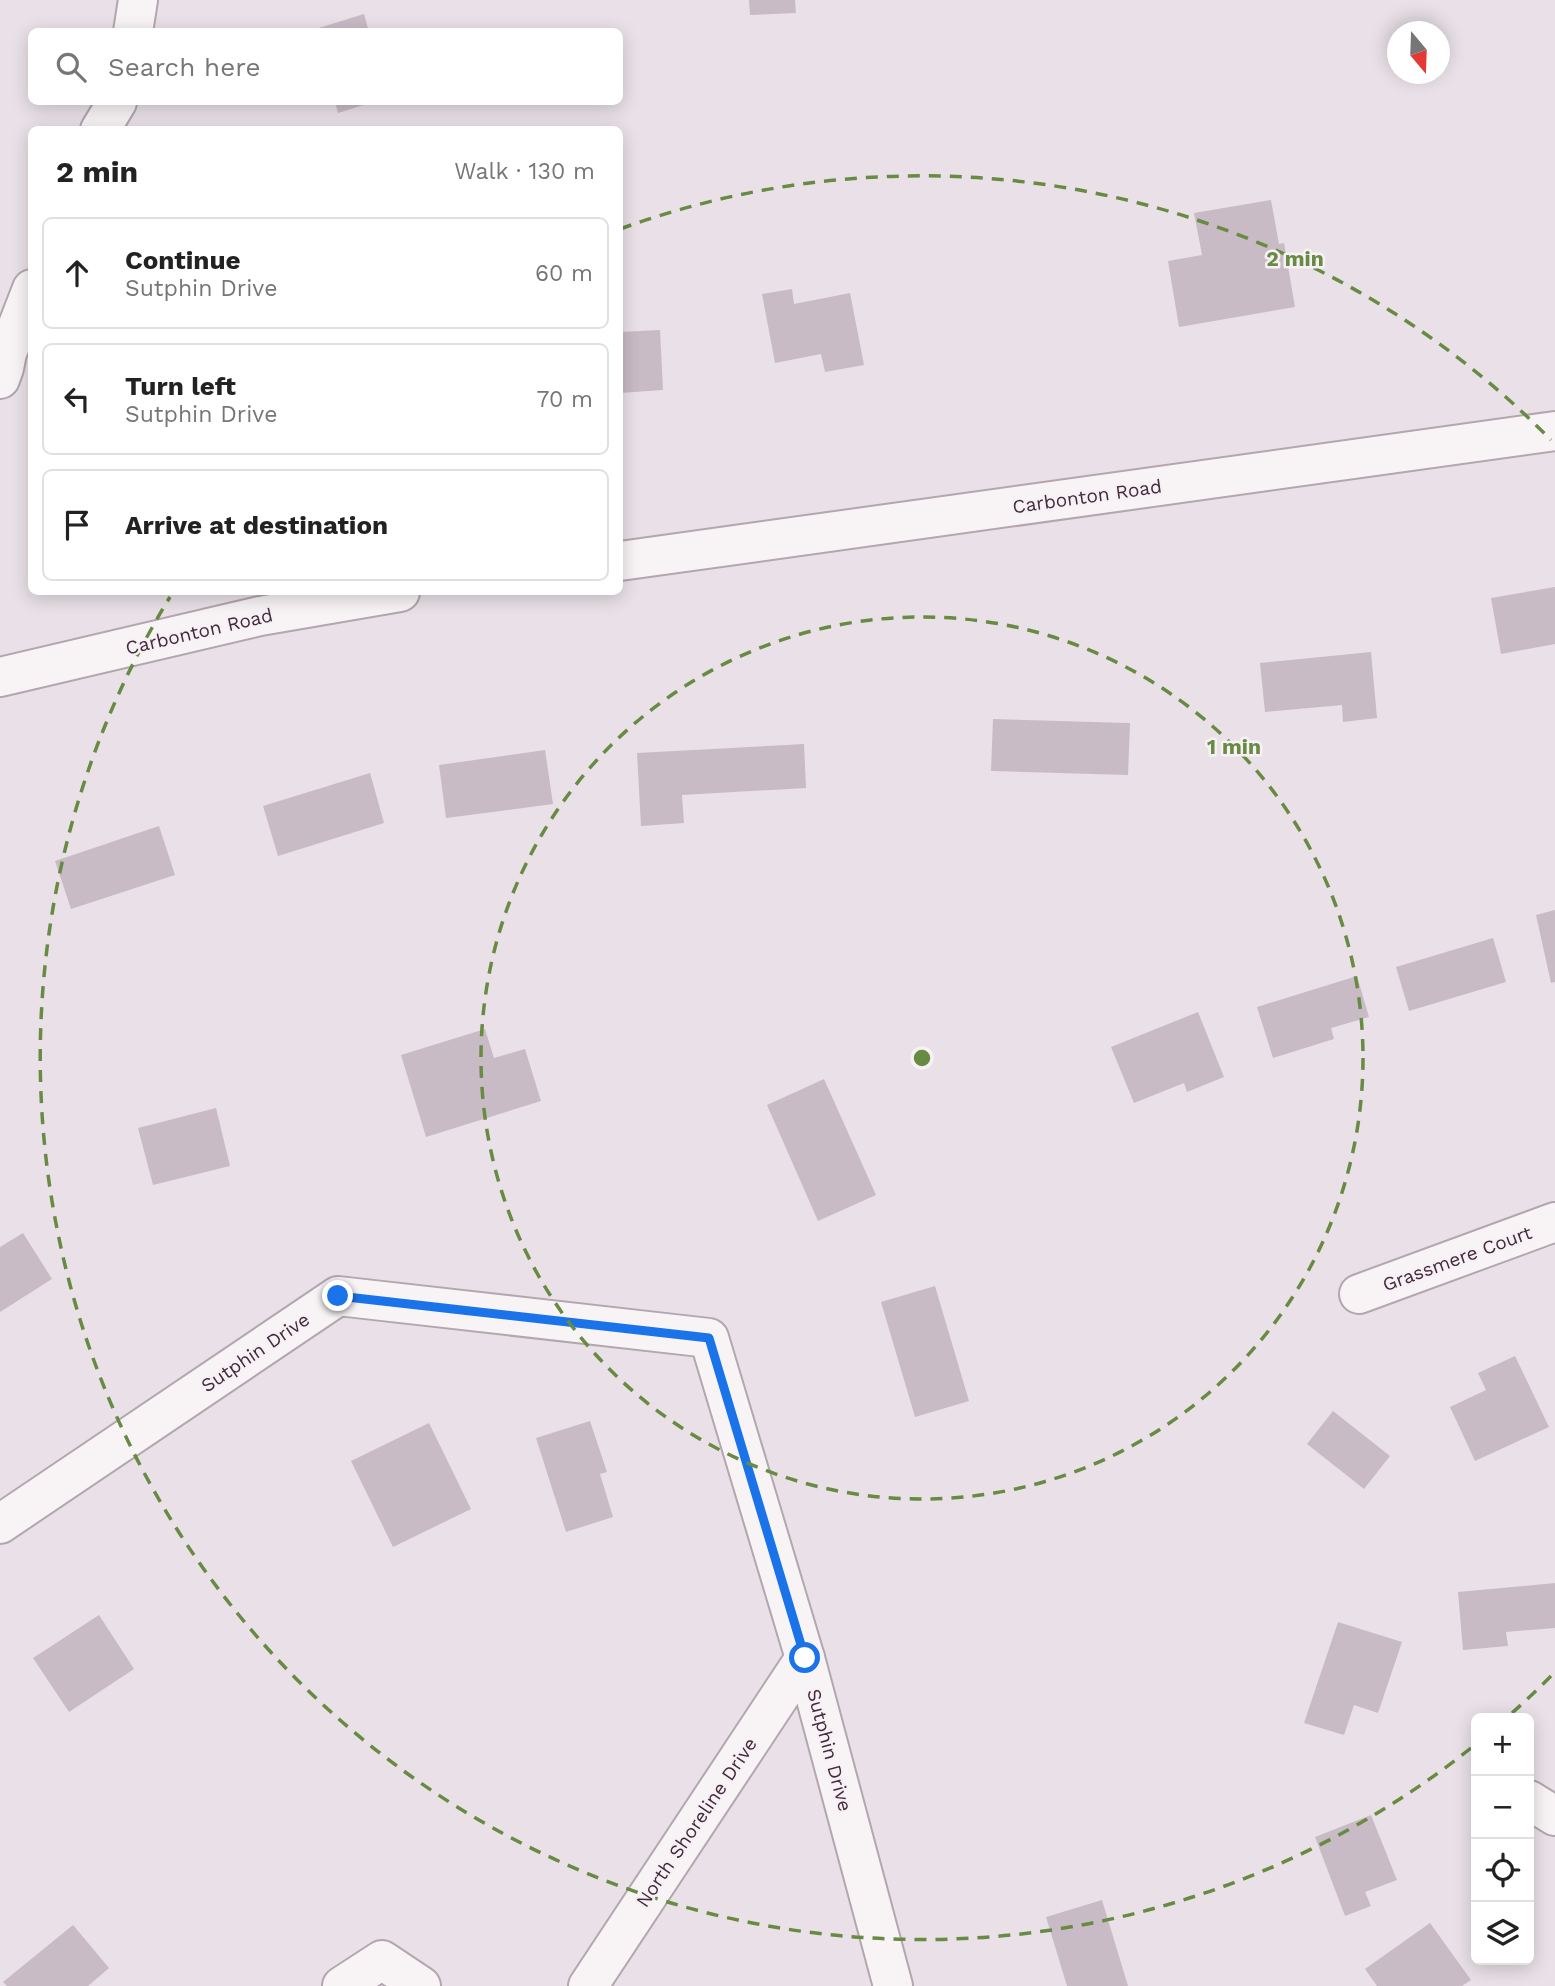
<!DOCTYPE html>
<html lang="en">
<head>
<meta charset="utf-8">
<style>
  :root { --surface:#fff; --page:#f2f2f2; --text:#222; --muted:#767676; --line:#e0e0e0 }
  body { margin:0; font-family:"Work Sans",sans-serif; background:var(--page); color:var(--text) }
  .controls { position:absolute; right:21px; bottom:21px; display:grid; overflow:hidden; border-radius:10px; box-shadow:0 4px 18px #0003 }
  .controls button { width:63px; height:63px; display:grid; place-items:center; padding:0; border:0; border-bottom:2px solid var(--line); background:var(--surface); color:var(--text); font:35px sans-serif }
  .compass { position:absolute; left:1387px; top:21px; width:63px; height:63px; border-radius:50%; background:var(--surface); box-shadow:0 4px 18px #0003; rotate:161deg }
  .stop { position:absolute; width:21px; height:21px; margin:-16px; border:5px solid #1a73e8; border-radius:50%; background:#fff }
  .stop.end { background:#1a73e8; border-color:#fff; box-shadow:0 2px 7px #0008 }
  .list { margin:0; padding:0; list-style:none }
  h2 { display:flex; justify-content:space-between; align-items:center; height:91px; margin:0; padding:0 28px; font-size:30px }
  h2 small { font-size:23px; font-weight:400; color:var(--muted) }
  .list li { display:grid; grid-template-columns:46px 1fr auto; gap:21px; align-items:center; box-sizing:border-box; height:112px; margin:0 14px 14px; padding:0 14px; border:2px solid var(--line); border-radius:10px }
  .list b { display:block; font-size:26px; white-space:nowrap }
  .list p { margin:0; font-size:23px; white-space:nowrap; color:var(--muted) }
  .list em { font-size:23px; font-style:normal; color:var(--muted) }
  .icon { flex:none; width:38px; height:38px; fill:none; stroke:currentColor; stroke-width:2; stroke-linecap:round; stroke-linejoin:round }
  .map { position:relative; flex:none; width:1555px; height:1986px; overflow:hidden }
  .search { position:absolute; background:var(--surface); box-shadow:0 4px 18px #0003; left:28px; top:28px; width:595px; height:77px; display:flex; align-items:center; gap:18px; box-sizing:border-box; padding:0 24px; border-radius:10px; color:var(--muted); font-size:26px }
  .panel { position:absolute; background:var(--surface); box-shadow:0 4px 18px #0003; left:28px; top:126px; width:595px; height:469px; border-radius:10px }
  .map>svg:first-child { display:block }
  .building { fill:#c9bbc5 }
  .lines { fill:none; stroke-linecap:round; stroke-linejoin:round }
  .minor-casing { stroke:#b3a6af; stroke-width:42 }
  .minor { stroke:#f8f4f6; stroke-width:38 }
  .route { stroke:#1a73e8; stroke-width:9 }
  .ring { fill:none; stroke:#688b43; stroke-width:3.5; stroke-dasharray:12 9 }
  .labels { text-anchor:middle; stroke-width:5; stroke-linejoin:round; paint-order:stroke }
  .street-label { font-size:19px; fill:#412a39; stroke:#f7f1f5 }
  .centre { fill:#688b43; stroke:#f7f1f5; stroke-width:3.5 }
  .ring-label { font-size:21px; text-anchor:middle; font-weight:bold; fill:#688b43; stroke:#f7f1f5; stroke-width:5; stroke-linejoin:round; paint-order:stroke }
</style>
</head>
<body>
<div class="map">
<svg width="1555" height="1986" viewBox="0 0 1555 1986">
  <rect width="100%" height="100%" fill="#e9e1e7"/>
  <g class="building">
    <polygon points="749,0 795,0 796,13 750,15"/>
    <polygon points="364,14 369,32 309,32 309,31"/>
    <polygon points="335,102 373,102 338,113"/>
    <polygon points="1271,200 1279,244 1284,243 1295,307 1179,327 1168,261 1202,255 1194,213"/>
    <polygon points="792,289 794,304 850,293 864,365 825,372 821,354 775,363 762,294"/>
    <polygon points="660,330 663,390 620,393 620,332"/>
    <polygon points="1555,587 1555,644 1501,654 1491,598"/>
    <polygon points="1371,652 1377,718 1343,722 1342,705 1265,712 1260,663"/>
    <polygon points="993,719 1130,723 1128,775 991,771"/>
    <polygon points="804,744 806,788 682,795 684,823 641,826 637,753"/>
    <polygon points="545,750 553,804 446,818 439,765"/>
    <polygon points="370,773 384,823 278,856 263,806"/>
    <polygon points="159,826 175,875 71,909 55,861"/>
    <polygon points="1555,910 1555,982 1551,983 1536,915"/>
    <polygon points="1493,938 1506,982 1409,1011 1396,967"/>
    <polygon points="1357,976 1369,1017 1331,1028 1334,1039 1273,1058 1257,1007"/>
    <polygon points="1198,1012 1224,1077 1187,1092 1184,1083 1134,1103 1111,1047"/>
    <polygon points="485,1029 494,1058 525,1049 541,1101 426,1137 401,1055"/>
    <polygon points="824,1079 876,1195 818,1221 767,1105"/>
    <polygon points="216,1108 230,1166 153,1185 138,1128"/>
    <polygon points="23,1233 52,1279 0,1312 0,1247"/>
    <polygon points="935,1286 969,1401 915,1417 881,1302"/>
    <polygon points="1515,1356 1549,1427 1475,1461 1450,1407 1486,1390 1478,1373"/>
    <polygon points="1333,1411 1390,1456 1364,1489 1307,1444"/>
    <polygon points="590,1421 607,1472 600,1474 613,1517 566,1532 536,1438"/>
    <polygon points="429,1423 471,1509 393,1547 351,1461"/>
    <polygon points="1555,1583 1555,1628 1506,1632 1508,1646 1463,1650 1458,1592"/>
    <polygon points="99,1615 134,1669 69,1712 33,1658"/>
    <polygon points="1338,1622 1402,1642 1378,1713 1354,1705 1344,1735 1304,1723"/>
    <polygon points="1371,1815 1397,1880 1365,1892 1371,1906 1345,1916 1315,1837"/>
    <polygon points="1102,1900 1128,1986 1067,1986 1046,1917"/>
    <polygon points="1430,1923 1471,1980 1462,1986 1377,1986 1365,1969"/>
    <polygon points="73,1925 109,1968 88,1986 7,1986 3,1982"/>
  </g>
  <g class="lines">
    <g class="minor-casing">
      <g id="minor">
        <polyline points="133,32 138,0"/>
        <polyline points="100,130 117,102"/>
        <polyline points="0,379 4,368 7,353 32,289"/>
        <polyline points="620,561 1555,431"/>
        <polyline points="0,677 260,616 400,592"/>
        <polyline points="1359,1294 1555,1222"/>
        <polyline points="0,1524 338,1296 709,1338 805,1658 893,1986"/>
        <polyline points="1529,1800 1555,1816"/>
        <polyline points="342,1986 382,1960 421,1986"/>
        <polyline points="588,1986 805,1658"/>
      </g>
    </g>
    <use href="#minor" class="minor"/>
  </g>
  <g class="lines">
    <polyline class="route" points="338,1296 709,1338 805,1658"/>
  </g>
  <g class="ring">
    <circle cx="922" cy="1058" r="441"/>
    <path d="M1551 1676A882 882 0 0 1 1512 1713M1471 1748A882 882 0 0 1 170 597M620 229A882 882 0 0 1 1551 440"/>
  </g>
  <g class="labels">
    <g class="street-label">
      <text transform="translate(1087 496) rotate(-8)" y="7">Carbonton Road</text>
      <text transform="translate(199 631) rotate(-13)" y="7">Carbonton Road</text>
      <text transform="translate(1457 1258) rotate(-20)" y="7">Grassmere Court</text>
      <text transform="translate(255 1352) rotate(-34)" y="7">Sutphin Drive</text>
      <text transform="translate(830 1750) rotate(75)" y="7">Sutphin Drive</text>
      <text transform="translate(696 1822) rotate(-56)" y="7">North Shoreline Drive</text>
    </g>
  </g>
  <circle cx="922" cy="1058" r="10" class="centre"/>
  <g class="ring-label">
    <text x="1295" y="266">2 min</text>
    <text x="1234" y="754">1 min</text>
  </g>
</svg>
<div class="controls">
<button>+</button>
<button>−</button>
<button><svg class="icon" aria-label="locate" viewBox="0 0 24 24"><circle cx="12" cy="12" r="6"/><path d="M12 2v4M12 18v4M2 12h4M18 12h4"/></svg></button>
<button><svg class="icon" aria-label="layers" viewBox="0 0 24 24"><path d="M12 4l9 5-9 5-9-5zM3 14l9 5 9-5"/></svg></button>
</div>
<svg class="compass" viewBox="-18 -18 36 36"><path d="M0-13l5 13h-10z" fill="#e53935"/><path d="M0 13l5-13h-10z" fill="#767676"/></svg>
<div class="stop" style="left:805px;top:1658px"></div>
<div class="stop end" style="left:338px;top:1296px"></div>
<div class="search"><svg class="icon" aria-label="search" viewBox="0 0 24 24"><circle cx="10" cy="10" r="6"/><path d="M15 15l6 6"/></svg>Search here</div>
<section class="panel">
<h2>2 min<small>Walk · 130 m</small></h2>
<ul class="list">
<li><svg class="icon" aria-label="ahead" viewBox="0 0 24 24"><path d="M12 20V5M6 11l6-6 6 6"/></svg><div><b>Continue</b><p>Sutphin Drive</p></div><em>60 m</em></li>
<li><svg class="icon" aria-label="left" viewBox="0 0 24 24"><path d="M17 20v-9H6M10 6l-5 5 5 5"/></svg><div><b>Turn left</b><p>Sutphin Drive</p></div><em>70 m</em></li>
<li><svg class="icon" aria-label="arrive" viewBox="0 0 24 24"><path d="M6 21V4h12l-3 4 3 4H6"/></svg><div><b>Arrive at destination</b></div></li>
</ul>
</section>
</div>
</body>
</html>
